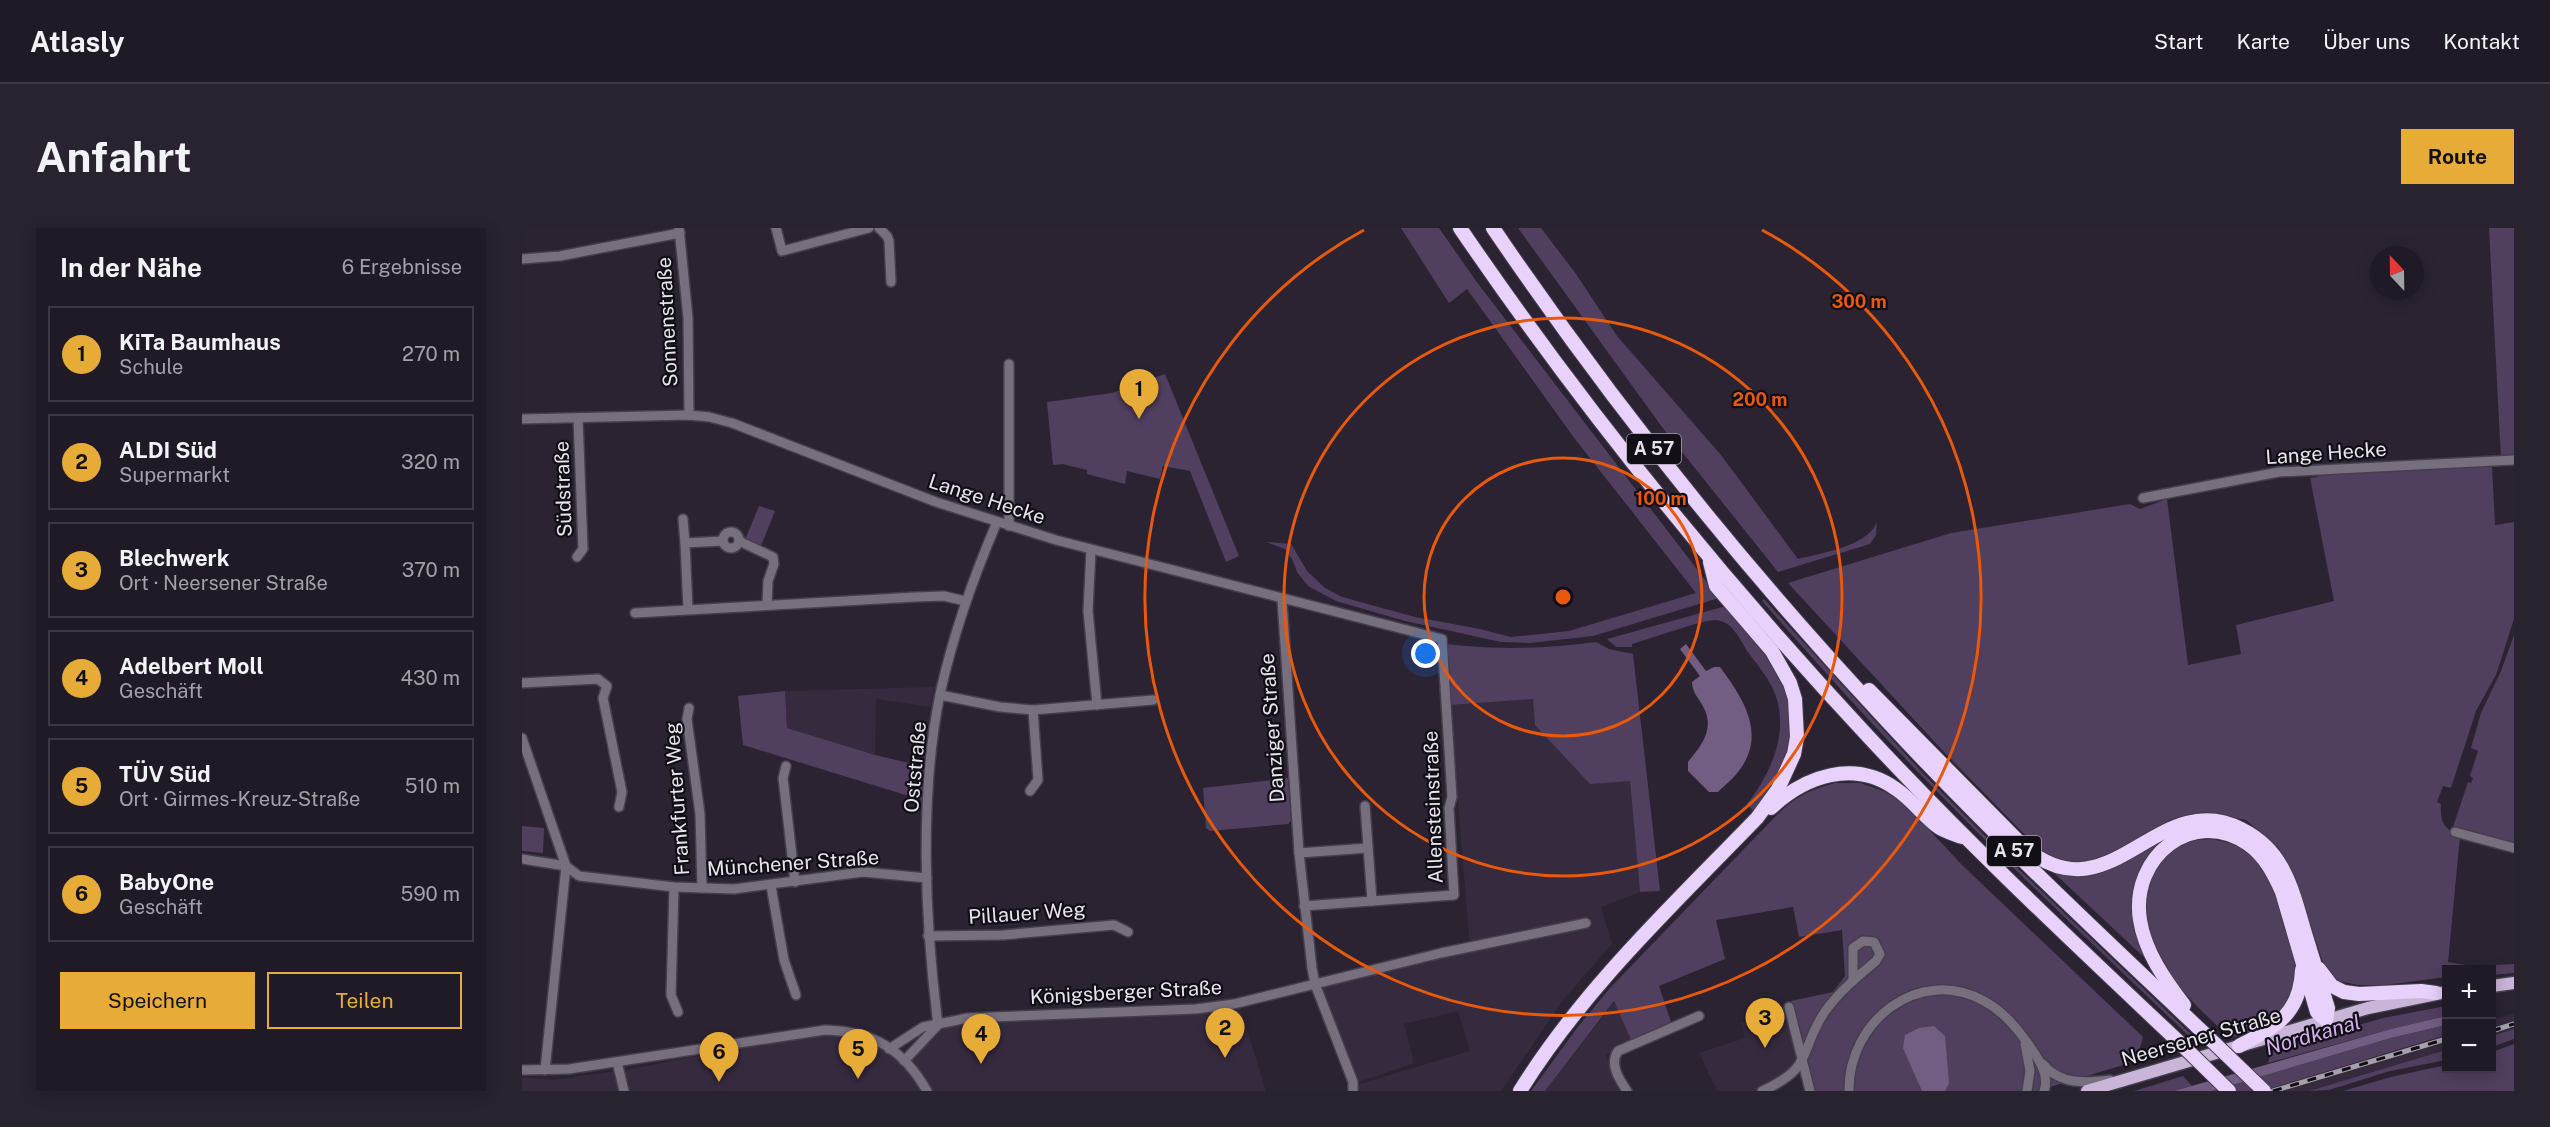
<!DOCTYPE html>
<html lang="de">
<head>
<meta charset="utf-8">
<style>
  :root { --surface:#201a26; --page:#28232e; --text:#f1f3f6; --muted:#a2a1a7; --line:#3d3843; --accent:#e7ac37 }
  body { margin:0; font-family:"Public Sans",sans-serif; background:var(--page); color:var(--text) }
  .controls { position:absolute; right:18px; bottom:18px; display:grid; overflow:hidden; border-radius:0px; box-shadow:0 3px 15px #0003 }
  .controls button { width:54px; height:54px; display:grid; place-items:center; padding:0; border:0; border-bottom:2px solid var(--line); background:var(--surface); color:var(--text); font:30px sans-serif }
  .compass { position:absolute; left:1848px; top:18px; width:54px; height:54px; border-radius:50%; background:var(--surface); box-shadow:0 3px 15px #0003; rotate:338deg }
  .you { position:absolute; left:904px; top:426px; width:21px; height:21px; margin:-15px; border:4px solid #fff; border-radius:50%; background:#1a73e8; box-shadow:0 0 0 9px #1a73e833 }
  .badge { display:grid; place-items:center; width:39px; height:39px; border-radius:50%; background:var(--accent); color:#111; font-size:20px; font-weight:700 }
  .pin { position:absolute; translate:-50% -50px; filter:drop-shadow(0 2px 3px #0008) }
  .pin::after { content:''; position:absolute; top:32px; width:21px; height:18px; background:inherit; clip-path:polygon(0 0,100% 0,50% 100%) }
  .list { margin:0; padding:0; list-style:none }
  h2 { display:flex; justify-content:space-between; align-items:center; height:78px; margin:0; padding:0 24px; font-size:26px }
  h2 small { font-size:20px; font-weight:400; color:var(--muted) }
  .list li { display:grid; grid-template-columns:39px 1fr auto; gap:18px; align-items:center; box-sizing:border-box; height:96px; margin:0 12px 12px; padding:0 12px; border:2px solid var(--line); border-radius:0px }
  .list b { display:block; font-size:22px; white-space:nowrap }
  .list p { margin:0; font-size:20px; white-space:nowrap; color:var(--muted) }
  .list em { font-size:20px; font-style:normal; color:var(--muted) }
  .actions { display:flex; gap:12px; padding:18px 24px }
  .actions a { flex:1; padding:14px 0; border:2px solid var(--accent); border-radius:0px; text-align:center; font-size:21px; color:var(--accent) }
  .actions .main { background:var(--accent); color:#111 }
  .map { position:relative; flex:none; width:1992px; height:863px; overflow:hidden; border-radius:0px }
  header { display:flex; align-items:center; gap:36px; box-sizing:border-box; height:84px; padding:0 30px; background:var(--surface); border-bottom:2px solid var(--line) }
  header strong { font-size:28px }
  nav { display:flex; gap:33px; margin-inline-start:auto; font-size:21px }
  .intro { display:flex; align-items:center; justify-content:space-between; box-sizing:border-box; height:144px; padding:0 36px }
  h1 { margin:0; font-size:42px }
  .button { padding:15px 27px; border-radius:0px; background:var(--accent); color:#111; font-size:21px; font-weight:700 }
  main { display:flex; gap:36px; padding:0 36px }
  aside { flex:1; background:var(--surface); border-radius:0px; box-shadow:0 3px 15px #0003 }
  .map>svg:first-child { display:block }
  .built { fill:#362a3e }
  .green { fill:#513f5f }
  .water { fill:#735e83 }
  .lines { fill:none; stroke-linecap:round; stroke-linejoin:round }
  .minor-casing { stroke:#453e4c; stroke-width:12 }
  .major-casing { stroke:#453e4c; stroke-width:15 }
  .highway-casing { stroke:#453e4c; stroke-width:16 }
  .minor { stroke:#776e7e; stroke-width:9 }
  .major { stroke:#c8b5d7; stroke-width:12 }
  .highway { stroke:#e8d1fb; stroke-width:14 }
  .rail-casing { stroke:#a6a0ab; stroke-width:5 }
  .rail { stroke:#120e15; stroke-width:3; stroke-dasharray:9; stroke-linecap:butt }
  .highway-bridge-casing { stroke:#453e4c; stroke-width:16; stroke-linecap:butt }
  .highway-bridge { stroke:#e8d1fb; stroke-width:14 }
  .ring { fill:none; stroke:#e8590c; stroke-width:3 }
  .labels { text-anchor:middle; stroke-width:4.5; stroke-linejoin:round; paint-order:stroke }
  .shield { fill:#120e15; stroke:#a8a3ac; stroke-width:1.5 }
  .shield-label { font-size:18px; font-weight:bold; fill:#e8e3ed }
  .street-label { font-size:20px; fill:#e8e3ed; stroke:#120e15 }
  .water-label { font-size:21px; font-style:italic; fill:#d2b0ec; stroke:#120e15 }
  .centre { fill:#e8590c; stroke:#120e15; stroke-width:3 }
  .ring-label { font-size:18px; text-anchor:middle; font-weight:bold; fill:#e8590c; stroke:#120e15; stroke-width:4.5; stroke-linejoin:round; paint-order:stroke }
</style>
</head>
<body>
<header>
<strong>Atlasly</strong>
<nav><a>Start</a><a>Karte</a><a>Über uns</a><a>Kontakt</a></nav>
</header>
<div class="intro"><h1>Anfahrt</h1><a class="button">Route</a></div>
<main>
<aside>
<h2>In der Nähe<small>6 Ergebnisse</small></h2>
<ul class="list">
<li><span class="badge">1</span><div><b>KiTa Baumhaus</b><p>Schule</p></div><em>270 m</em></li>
<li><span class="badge">2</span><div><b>ALDI Süd</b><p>Supermarkt</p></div><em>320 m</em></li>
<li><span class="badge">3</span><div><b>Blechwerk</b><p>Ort · Neersener Straße</p></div><em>370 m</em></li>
<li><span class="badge">4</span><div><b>Adelbert Moll</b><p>Geschäft</p></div><em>430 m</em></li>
<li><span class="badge">5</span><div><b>TÜV Süd</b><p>Ort · Girmes-Kreuz-Straße</p></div><em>510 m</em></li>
<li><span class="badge">6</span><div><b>BabyOne</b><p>Geschäft</p></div><em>590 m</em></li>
</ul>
<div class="actions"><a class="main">Speichern</a><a>Teilen</a></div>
</aside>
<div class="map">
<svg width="1992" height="863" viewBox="0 0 1992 863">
  <rect width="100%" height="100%" fill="#2b2332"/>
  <g class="built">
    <polygon points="412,459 409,479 354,471 353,527 265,500 263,463"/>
    <polygon points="1012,471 1108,553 1118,664 1079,679 1090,716 1041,772 979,863 831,863 831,858 948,823 936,783 882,796 892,835 831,856 793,756 948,720 928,477"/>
    <polygon points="1093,773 1110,814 1083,827 1102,863 1023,863"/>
    <polygon points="717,776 744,863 0,863 0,849 30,852 103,842 303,803 341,808 382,835 417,798 431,794"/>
    <polygon points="1265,785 1276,830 1272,839 1249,856 1232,863 1195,863 1177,825 1223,810 1219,795"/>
    <polygon points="1992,785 1992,801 1970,808 1970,792"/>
    <polygon points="1924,807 1924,822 1787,863 1740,863"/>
  </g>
  <g class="green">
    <polygon points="879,0 917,0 954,53 1197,370 1071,408 1008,415 979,414 883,393 814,373 786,358 775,344 770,331 763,321 744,314 769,316 785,343 803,360 820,369 893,389 958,401 989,409 1047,403 1174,365 1053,211 945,61 927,75"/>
    <path d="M 996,0 L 1019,0 L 1054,46 L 1095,108 L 1199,227 L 1276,331 C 1300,325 1346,318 1355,294 L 1354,307 L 1348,316 L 1256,344 L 1140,199 Z"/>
    <polygon points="1967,0 1992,0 1992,229 1979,231"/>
    <polygon points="643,146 717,328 704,334 668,243 641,238 638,251 605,243 603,256 565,246 565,242 541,236 531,237 525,174 590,165"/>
    <path d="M 1970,238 L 1973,297 L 1992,294 L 1992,391 L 1974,447 L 1954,483 L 1929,560 L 1921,558 L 1915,574 L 1919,576 C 1918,593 1921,601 1938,608 L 1926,734 L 1950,738 L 1992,736 L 1992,745 L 1970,747 L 1970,742 L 1924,742 L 1924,749 L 1864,757 L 1836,757 L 1817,753 L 1804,743 L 1772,648 L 1756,619 L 1724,592 L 1684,584 L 1648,592 L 1590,628 L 1568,634 L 1545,634 L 1526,627 L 1509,613 L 1420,522 L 1266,355 L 1429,305 L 1608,276 L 1618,281 L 1645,271 L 1666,437 L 1719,426 L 1714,397 L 1812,373 L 1788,250 L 1796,249 L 1795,245 Z"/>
    <polygon points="237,278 253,283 239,318 223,312"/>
    <path d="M 1242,371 L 1398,542 L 1485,630 L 1672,809 L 1670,811 C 1578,723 1485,636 1396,544 C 1343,489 1291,431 1240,373 Z"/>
    <path d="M 1204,378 C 1221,399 1260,438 1267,462 C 1282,507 1260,550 1231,583 L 1225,576 C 1250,544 1269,501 1251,461 C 1245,448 1234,435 1225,423 C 1218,411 1210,393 1194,392 C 1180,392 1127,411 1110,416 L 1110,419 L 1094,419 L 1085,411 Z"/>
    <polygon points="1992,407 1992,617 1931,599 1946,554 1949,555 1951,550 1948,548 1956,523 1949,520 1959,485 1979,443"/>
    <path d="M 1074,414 L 1087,421 L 1111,426 L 1138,663 L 1118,664 L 1108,553 L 1068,556 L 1013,497 L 1011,471 L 928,477 L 924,416 C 977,422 1021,421 1074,414 Z"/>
    <polygon points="263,463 265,500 353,527 400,538 400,572 221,517 216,468"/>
    <polygon points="766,550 769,593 766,596 688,603 684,600 681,560"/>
    <path d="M 1313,555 L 1338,555 L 1364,564 L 1387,580 L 1439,636 L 1621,809 L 1614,833 L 1515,863 L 1292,863 L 1269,773 L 1311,764 L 1323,748 L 1320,702 L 1277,709 L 1271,679 L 1194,692 L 1203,731 L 1137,758 L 1150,797 L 1110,814 L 1092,773 L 1023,863 L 1009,863 L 1055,800 L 1088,760 L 1246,596 C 1269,572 1280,564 1313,555 Z"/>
    <polygon points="0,598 22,600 21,625 0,623"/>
    <path d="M 1659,600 C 1599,646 1607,668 1626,733 L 1532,645 C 1590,655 1611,624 1659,600 Z"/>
    <path d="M 1687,611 C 1702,613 1717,616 1729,627 C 1752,648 1778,723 1774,754 C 1773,761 1769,770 1766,776 C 1754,797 1730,804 1708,810 C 1686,789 1663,768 1645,743 C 1617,703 1609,635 1664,615 C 1671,612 1679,612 1687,611 Z"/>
    <polygon points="1924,778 1924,788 1869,801 1746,835 1750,822 1861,790"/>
    <polygon points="1924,797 1924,807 1740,863 1690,863 1869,810"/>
    <polygon points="1992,801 1992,811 1970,819 1970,808"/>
    <polygon points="1992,816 1992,863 1821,863 1869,849 1924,837 1924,840 1970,840 1970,824"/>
    <polygon points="1924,822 1924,832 1868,843 1807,862 1787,863"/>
    <polygon points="1661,848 1670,858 1652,863 1612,863"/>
  </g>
  <g class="water">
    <path d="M 1164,416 L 1184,443 L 1192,439 L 1198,439 C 1220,469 1244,504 1219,540 C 1213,549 1204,556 1196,564 L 1187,564 L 1166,543 L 1166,534 C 1182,515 1194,498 1179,475 C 1175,468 1170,463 1170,454 L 1178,448 L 1158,421 Z"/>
    <polygon points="1924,788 1924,797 1869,810 1690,863 1652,863 1869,801"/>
    <polygon points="1412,798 1423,808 1427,855 1423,863 1400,863 1381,820 1383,807 1397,800"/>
  </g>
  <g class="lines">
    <g class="minor-casing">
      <g id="minor">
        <polyline points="157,0 166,90 167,187"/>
        <polyline points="254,0 260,23 347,0"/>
        <polyline points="357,0 365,8 367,13 369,54"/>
        <polyline points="0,31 38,28 158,5"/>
        <polyline points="487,136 487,298"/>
        <polyline points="0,191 167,187 187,189 210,195 414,274 534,312 920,411 930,569 927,580 932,667 782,678"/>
        <polyline points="1621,270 1757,244 1992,232"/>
        <polyline points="161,291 163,315"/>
        <circle cx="209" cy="312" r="8"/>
        <polyline points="217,313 251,329 252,336 246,353 245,377"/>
        <polyline points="569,322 566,383 575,477"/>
        <polyline points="55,329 61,321 56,190"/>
        <polyline points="760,372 777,625 790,740 793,756 831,854 831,863"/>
        <polyline points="166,381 163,315 201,313"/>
        <polyline points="113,385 393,369 422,368 443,373"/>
        <polyline points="0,455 76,451 85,458 81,470 100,564 97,579"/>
        <polyline points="418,467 478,479 511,482 631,472"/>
        <polyline points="167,480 165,491 178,586 180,660"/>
        <polyline points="0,510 44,638 23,842"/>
        <polyline points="264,538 261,550 273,654"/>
        <polyline points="508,563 516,552 511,482"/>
        <polyline points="843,578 850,673"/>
        <polyline points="1933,604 1992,620"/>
        <polyline points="777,625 846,620"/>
        <polyline points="0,631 44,638 57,648 152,659 212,661 341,644 405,650"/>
        <polyline points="249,658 262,732 274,767"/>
        <polyline points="152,659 149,767 156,784"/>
        <polyline points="406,708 481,707 592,697 606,704"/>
        <polyline points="1267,779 1288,863"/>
        <path d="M 416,797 C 403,694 397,569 418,466 C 431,407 451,350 475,294"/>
        <polyline points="1503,816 1508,843 1505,863"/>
        <polyline points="367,821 401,799 446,790 674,781 712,776 919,725 1064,695"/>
        <polyline points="382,833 416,797"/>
        <polyline points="95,834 102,863"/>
        <path d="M 1521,836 C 1538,857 1564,855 1588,852"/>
        <path d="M 0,842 L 47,841 L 303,802 C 351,803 381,821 405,863"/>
        <path d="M 1105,863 C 1097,851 1087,836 1096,823 L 1177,788"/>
        <path d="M 1240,863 C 1294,839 1276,822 1304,782 C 1318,763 1336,748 1354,733 L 1358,726 L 1352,714 L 1341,713 L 1331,720 L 1331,753"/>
        <path d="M 1327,863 C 1326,794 1396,737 1462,773 C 1482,784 1494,799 1507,817 C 1516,830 1528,847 1522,863"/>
      </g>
    </g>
    <g class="major-casing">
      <g id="major">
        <polyline points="1970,758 1992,755"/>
        <polyline points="1565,863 1846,780 1924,764"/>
      </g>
    </g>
    <g class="highway-casing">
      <g id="highway">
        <path d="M 938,0 C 1060,179 1196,347 1343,505 C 1444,614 1552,715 1660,817"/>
        <path d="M 971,0 C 1089,174 1221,339 1365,493 C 1467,603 1577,706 1687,810"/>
        <path d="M 1347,462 L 1502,619 C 1589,692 1634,558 1719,601 C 1737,610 1752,624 1761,642 C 1771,661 1776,681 1782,702 C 1790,728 1798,754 1806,780 L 1804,792"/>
        <path d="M 1249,580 C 1283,548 1332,531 1374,561 C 1389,571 1400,586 1415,598 C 1421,603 1432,606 1440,609"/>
        <polyline points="1797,741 1810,758 1822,764 1837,766 1899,763 1914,765"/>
        <path d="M 1662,777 C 1643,752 1623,724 1618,692 C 1608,629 1671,578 1726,616 C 1743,628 1752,646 1760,664 L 1795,784 L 1804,792"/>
        <path d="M 1717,818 C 1753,799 1778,787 1780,742"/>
        <path d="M 998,863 C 1061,761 1152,676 1235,590 L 1256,561 L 1272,526 L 1275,509 L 1273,471 L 1268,455 L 1250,423 L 1194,358 L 1188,334"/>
      </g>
    </g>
    <use href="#minor" class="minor"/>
    <use href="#major" class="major"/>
    <use href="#highway" class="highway"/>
    <g class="rail-casing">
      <g id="rail">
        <polyline points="1970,803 1992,796"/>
        <polyline points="1751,863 1924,811"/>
      </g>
    </g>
    <use href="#rail" class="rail"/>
    <g class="highway-bridge-casing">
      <g id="highway-bridge">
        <polyline points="1687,810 1742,863"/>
        <polyline points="1660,817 1707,863"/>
      </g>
    </g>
    <use href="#highway-bridge" class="highway-bridge"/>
  </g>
  <g class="ring">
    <circle cx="1041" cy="369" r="139"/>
    <circle cx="1041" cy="369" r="279"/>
    <path d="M1240 2A418 418 0 1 1 842 2"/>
  </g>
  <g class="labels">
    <g class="shield">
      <rect x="1105" y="206" width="54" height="30" rx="4.5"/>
      <rect x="1465" y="608" width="54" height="30" rx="4.5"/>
    </g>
    <g class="shield-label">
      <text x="1132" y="227">A 57</text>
      <text x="1492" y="629">A 57</text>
    </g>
    <g class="street-label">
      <text transform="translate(145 94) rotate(-93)" y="7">Sonnenstraße</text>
      <text transform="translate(1804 225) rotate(-4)" y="7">Lange Hecke</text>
      <text transform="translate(41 261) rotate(-92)" y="7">Südstraße</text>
      <text transform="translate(465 271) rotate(18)" y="7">Lange Hecke</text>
      <text transform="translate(750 500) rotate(-94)" y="7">Danziger Straße</text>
      <text transform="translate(393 539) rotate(-85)" y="7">Oststraße</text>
      <text transform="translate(155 571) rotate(-94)" y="7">Frankfurter Weg</text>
      <text transform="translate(911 579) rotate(-92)" y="7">Allensteinstraße</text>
      <text transform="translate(271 635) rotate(-4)" y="7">Münchener Straße</text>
      <text transform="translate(505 685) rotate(-4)" y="7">Pillauer Weg</text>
      <text transform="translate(604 764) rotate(-3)" y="7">Königsberger Straße</text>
      <text transform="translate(1679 809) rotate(-16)" y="7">Neersener Straße</text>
    </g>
    <g class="water-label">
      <text transform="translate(1791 807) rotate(-16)" y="7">Nordkanal</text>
    </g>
  </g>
  <circle cx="1041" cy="369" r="9" class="centre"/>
  <g class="ring-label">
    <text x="1337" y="80">300 m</text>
    <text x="1238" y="178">200 m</text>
    <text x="1139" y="277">100 m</text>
  </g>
</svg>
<div class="controls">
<button>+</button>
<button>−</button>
</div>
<svg class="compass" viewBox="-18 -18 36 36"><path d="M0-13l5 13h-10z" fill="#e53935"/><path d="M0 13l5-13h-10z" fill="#a2a1a7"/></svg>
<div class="you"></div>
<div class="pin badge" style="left:617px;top:191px">1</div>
<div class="pin badge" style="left:703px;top:830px">2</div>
<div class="pin badge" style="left:1243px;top:820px">3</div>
<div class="pin badge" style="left:459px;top:836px">4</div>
<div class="pin badge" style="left:336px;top:851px">5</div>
<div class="pin badge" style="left:197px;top:854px">6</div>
</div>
</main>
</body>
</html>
